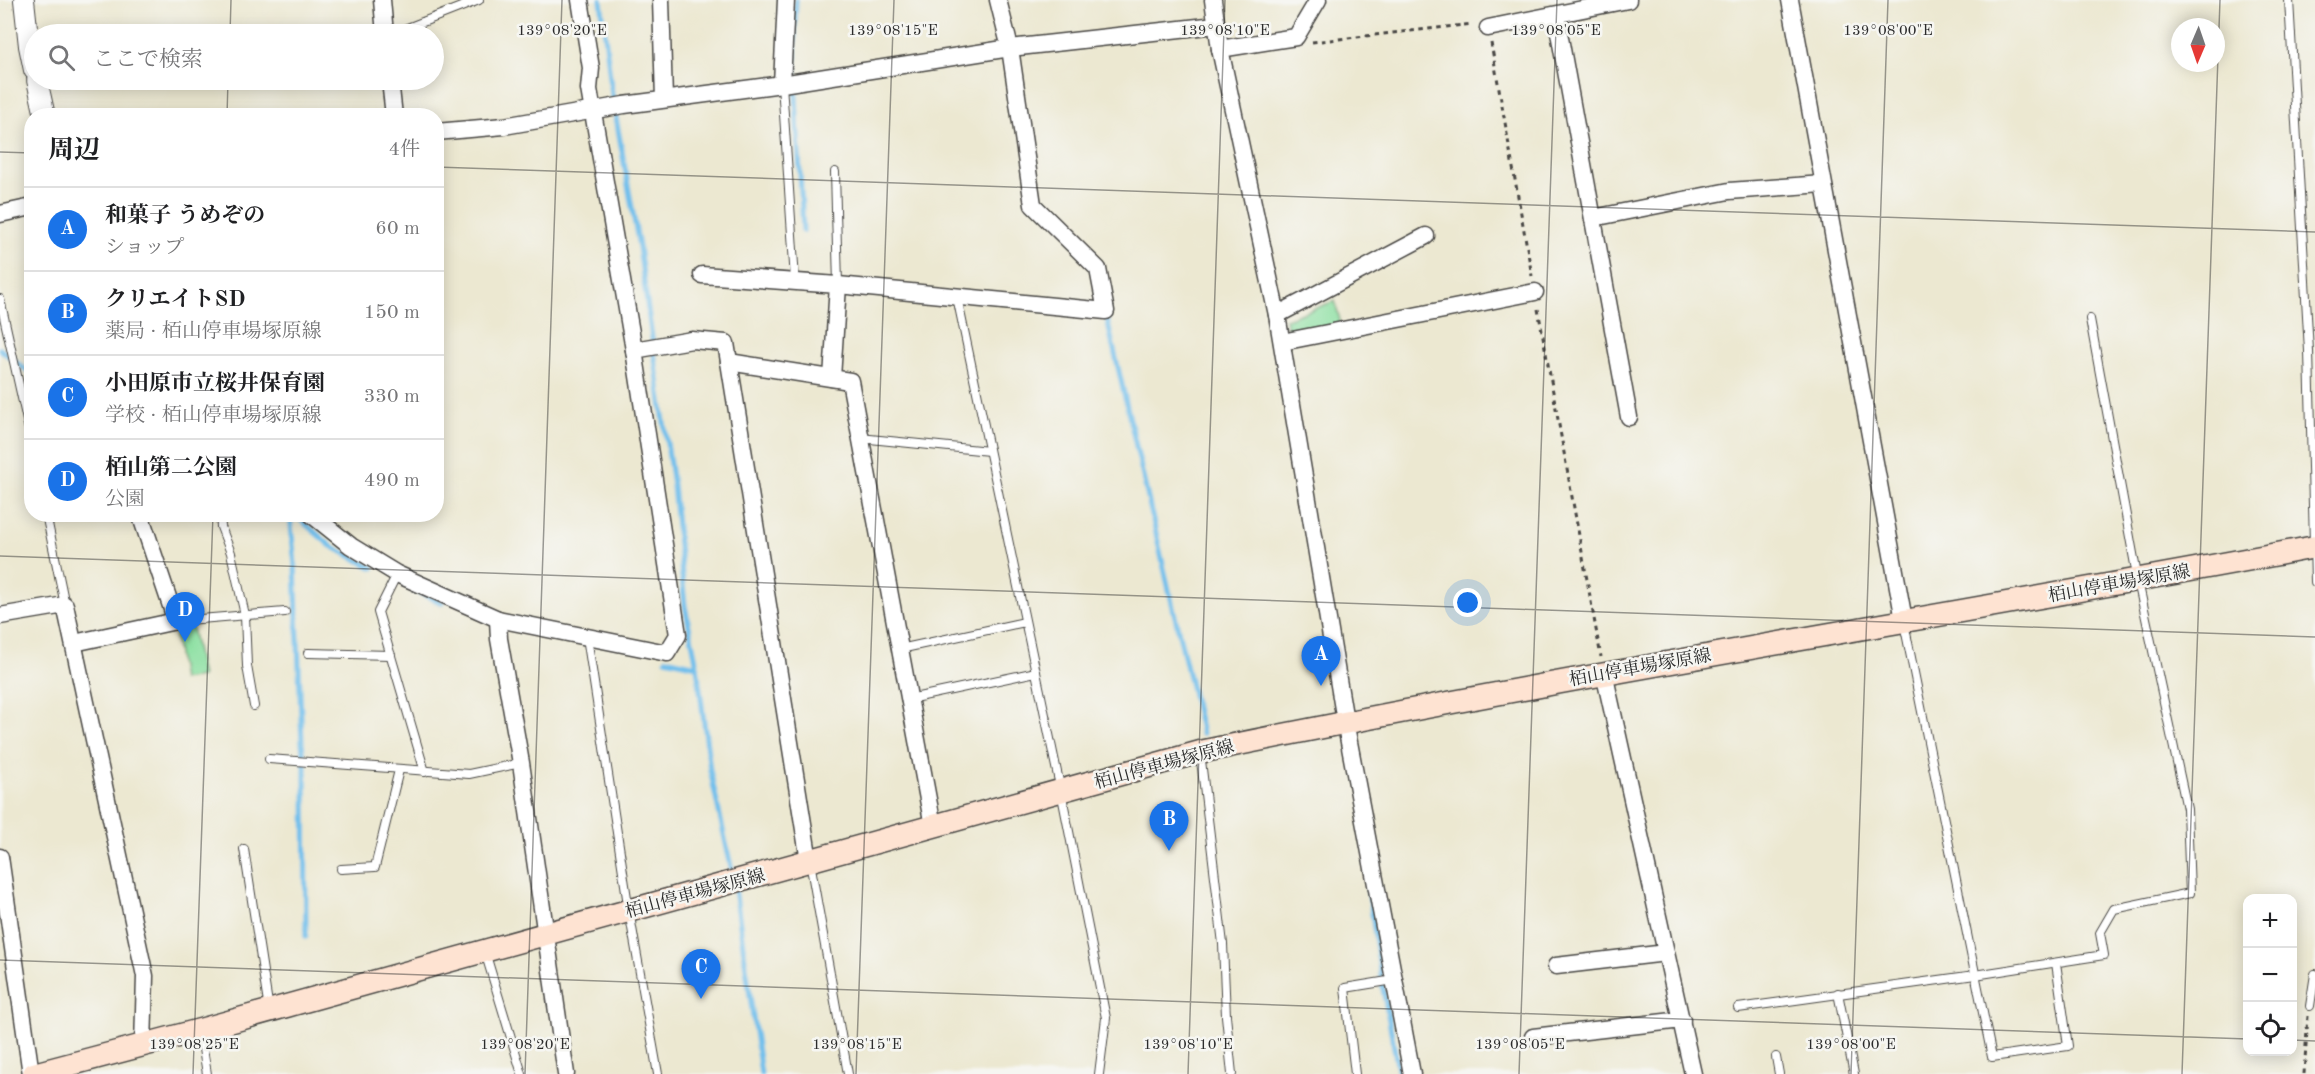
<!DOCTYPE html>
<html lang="ja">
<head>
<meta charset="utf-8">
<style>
  :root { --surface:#fff; --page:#f2f2f2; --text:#202124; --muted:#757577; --line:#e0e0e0; --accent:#1a73e8 }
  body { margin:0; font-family:"Old Standard TT","Noto Serif JP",serif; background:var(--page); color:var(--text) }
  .controls { position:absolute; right:18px; bottom:18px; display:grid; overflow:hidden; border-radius:12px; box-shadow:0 3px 15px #0003 }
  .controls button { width:54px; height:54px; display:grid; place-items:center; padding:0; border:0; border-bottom:2px solid var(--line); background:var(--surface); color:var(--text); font:30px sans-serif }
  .compass { position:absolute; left:2171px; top:18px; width:54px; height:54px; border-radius:50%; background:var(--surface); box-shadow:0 3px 15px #0003; rotate:182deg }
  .you { position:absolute; left:1468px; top:603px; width:21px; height:21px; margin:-15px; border:4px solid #fff; border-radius:50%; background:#1a73e8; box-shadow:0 0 0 9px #1a73e833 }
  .badge { display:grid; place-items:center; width:39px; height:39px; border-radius:50%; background:var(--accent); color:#fff; font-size:20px; font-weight:700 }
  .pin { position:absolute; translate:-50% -50px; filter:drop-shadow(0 2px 3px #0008) }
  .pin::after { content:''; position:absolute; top:32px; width:21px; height:18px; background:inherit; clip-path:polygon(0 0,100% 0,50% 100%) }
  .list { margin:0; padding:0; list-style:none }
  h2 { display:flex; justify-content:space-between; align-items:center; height:78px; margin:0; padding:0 24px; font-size:26px }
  h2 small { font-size:20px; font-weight:400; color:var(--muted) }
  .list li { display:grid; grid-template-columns:39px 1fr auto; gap:18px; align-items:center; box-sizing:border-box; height:84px; padding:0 24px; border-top:2px solid var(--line) }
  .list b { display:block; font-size:22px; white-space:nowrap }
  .list p { margin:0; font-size:20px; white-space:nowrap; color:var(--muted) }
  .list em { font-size:20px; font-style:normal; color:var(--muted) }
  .icon { flex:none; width:33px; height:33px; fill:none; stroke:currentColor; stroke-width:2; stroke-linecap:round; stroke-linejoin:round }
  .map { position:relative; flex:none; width:2315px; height:1074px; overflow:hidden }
  .search { position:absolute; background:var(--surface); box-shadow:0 3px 15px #0003; left:24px; top:24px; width:420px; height:66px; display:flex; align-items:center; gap:15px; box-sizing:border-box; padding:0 21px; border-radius:33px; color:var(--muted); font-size:22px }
  .panel { position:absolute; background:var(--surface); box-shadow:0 3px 15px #0003; left:24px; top:108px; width:420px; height:414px; border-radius:24px }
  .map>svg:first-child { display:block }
  .green { fill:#8ce0a2; stroke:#5c8666; stroke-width:1.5 }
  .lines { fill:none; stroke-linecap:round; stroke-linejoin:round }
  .stream { stroke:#71bfec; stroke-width:5 }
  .service-casing { stroke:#484744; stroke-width:10 }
  .minor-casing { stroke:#484744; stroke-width:19 }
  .tertiary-casing { stroke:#484744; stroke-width:22 }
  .secondary-casing { stroke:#484744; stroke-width:25 }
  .path { stroke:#484744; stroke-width:3; stroke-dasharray:4.5 4.5; stroke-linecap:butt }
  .service { stroke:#fff; stroke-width:8 }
  .minor { stroke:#fff; stroke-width:16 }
  .tertiary { stroke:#fff; stroke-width:20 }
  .secondary { stroke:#fee3d2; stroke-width:22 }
  .ticks { fill:none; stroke:#2b2b2b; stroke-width:1.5; stroke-opacity:0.45 }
  .labels { text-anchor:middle; stroke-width:5; stroke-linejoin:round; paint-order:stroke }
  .street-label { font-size:18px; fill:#2b2b2b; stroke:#f6f6f2 }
  .ticks-label { font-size:15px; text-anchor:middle; fill:#2b2b2b; stroke:#f6f6f2; stroke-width:5; stroke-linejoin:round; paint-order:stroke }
</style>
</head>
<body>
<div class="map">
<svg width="2315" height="1074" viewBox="0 0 2315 1074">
  <rect width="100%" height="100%" fill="#f6f6f2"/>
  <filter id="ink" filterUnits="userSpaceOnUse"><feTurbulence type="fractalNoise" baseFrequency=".0167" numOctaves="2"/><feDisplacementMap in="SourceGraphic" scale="12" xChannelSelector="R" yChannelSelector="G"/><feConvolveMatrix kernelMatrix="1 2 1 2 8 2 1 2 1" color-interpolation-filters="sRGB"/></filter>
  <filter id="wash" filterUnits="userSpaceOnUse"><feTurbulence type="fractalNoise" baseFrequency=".008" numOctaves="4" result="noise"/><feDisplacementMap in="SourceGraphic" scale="24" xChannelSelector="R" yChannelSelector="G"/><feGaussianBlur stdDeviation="1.35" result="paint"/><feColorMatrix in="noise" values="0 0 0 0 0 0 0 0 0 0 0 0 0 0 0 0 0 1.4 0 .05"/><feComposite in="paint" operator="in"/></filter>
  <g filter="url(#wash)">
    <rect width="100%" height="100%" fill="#ece8d1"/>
    <g class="green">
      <polygon points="1335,301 1341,325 1289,334 1286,319"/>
      <polygon points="173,623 191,623 202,677 182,680"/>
    </g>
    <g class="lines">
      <g class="stream">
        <polyline points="601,0 612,95 639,247 673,485 685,606 697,666 710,770 733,876"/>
        <path d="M 796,0 C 792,77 800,154 803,231"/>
        <polyline points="1106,315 1202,734"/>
        <polyline points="0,349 32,375"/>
        <polyline points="286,514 296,516 331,546 373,568"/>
        <polyline points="290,515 295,565 302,743 305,767 306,937"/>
        <polyline points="413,590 442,603"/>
        <polyline points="666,659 697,666"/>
        <polyline points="1368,886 1382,983 1399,1074"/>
        <polyline points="735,889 761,1074"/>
      </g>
    </g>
  </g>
  <g filter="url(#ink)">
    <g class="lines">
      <g class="service-casing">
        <g id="service">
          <polyline points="2289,0 2309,351 2315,582"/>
          <polyline points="348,34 385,29"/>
          <polyline points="392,34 479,0"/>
          <polyline points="782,84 795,280"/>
          <polyline points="835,172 838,285"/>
          <polyline points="957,297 1061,791 1106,1018 1099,1074"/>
          <polyline points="0,299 32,443"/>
          <polyline points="860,438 989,451"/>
          <polyline points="46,514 65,605"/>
          <polyline points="220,514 221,527 231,553 245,615 247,666 254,706"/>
          <polyline points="397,574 378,612 425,772"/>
          <polyline points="176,621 285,612"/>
          <polyline points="1904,623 1992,1057 2068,1046 2056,963"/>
          <polyline points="587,637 629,911 658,1074"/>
          <polyline points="900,649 1025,622"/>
          <polyline points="308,653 391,655"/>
          <polyline points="909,699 1036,672"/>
          <polyline points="1200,752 1223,944 1226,1016 1232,1074"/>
          <polyline points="269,759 469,774 521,763"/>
          <polyline points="244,849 269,1010"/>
          <polyline points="810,862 848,1074"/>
          <polyline points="341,869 375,867 399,770"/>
          <polyline points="485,952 522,1074"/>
          <polyline points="1838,993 1854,1074"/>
          <polyline points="2310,1006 2315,974"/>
          <polyline points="1738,1008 1975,975 2104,955 2100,933 2114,909 2190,893 2187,809 2138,581 2090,319"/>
          <polyline points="200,1030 207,1074"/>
          <polyline points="1776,1057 1779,1074"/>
          <polyline points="1355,1074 1345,988 1394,980"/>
        </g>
      </g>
      <g class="minor-casing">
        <g id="minor">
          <polyline points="382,0 385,34"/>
          <polyline points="661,0 664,99"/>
          <polyline points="1213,0 1220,49 1277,315 1345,721 1412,1074"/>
          <polyline points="1790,0 1904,620"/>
          <polyline points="1556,16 1629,417"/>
          <polyline points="1488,28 1628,0"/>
          <polyline points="1220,49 1296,37 1318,0"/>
          <polyline points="390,80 394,116"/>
          <polyline points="782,84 786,0"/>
          <polyline points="436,132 504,126 624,105 782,84 1010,48 1216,25"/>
          <polyline points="0,214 32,207"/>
          <polyline points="1593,218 1729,191 1823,184"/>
          <polyline points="702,275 838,285 832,378"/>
          <polyline points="838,285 1106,311 1098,269 1033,205 1010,48 998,0"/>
          <polyline points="1277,315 1426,236"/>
          <polyline points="1282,342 1535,292"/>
          <polyline points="634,350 692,340 726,343 809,861"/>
          <polyline points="729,362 850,381 933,826"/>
          <polyline points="311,514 351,546 397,574 498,619 667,653 678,635 634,350 589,89 591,68 580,0"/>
          <polyline points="0,616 65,605 145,976 143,1046"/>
          <polyline points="498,619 499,639 521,763 566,1074"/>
          <polyline points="74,643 176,621 140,514"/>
          <polyline points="1604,673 1693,1074"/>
          <polyline points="0,857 31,1074"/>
          <polyline points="1556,966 1666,953"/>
          <polyline points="1533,1037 1682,1020"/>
        </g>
      </g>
      <g class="tertiary-casing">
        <g id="tertiary">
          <polyline points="24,0 29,46 34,70"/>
          <polyline points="37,80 45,116"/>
        </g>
      </g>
      <g class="secondary-casing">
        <path id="secondary" d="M 34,1074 L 200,1030 L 1200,752 C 1570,675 1944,617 2315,547"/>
      </g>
      <g class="path">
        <polyline points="1312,42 1472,24"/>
        <polyline points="1491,43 1532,276"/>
        <polyline points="1538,309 1601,657"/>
        <polyline points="2304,1074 2308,1016"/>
      </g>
      <use href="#service" class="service"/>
      <use href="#minor" class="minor"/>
      <use href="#tertiary" class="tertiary"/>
      <use href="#secondary" class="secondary"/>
    </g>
  </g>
  <path class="ticks" d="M 230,34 L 231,0M 227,116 L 228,80M 0,152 L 32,153M 436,167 L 2315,232M 0,556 L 2315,637M 0,960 L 2248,1039M 2292,1040 L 2315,1041M 193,1074 L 213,514M 525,1074 L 562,0M 856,1074 L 894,0M 1188,1074 L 1225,0M 1519,1074 L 1557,0M 1851,1074 L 1888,0M 2182,1074 L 2220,0"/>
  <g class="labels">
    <g class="street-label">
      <text transform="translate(2119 583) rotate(-10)" y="6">栢山停車場塚原線</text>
      <text transform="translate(1640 667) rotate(-10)" y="6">栢山停車場塚原線</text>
      <text transform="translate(1164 764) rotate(-15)" y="6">栢山停車場塚原線</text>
      <text transform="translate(695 893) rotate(-15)" y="6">栢山停車場塚原線</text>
    </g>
  </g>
  <g class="ticks-label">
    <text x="562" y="35">139°08'20"E</text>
    <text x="893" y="35">139°08'15"E</text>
    <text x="1225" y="35">139°08'10"E</text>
    <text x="1556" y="35">139°08'05"E</text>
    <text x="1888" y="35">139°08'00"E</text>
    <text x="194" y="1049">139°08'25"E</text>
    <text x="525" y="1049">139°08'20"E</text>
    <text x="857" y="1049">139°08'15"E</text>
    <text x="1188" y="1049">139°08'10"E</text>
    <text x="1520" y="1049">139°08'05"E</text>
    <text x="1851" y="1049">139°08'00"E</text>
  </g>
</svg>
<div class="controls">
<button>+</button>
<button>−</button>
<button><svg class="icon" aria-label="locate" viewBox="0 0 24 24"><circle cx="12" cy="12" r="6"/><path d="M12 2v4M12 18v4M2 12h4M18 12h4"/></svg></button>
</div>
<svg class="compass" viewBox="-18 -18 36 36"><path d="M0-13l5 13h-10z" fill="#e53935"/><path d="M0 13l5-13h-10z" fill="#757577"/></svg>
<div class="you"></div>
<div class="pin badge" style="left:1321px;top:686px">A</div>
<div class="pin badge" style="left:1169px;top:851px">B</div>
<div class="pin badge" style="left:701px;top:999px">C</div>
<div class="pin badge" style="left:185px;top:642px">D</div>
<div class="search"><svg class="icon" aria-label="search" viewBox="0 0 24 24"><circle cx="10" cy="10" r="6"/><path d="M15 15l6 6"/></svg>ここで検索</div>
<section class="panel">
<h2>周辺<small>4件</small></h2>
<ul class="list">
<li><span class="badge">A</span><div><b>和菓子 うめぞの</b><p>ショップ</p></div><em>60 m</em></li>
<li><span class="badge">B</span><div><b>クリエイトSD</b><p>薬局 · 栢山停車場塚原線</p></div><em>150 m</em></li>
<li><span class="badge">C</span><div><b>小田原市立桜井保育園</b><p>学校 · 栢山停車場塚原線</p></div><em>330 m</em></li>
<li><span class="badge">D</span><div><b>栢山第二公園</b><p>公園</p></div><em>490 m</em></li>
</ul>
</section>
</div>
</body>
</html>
